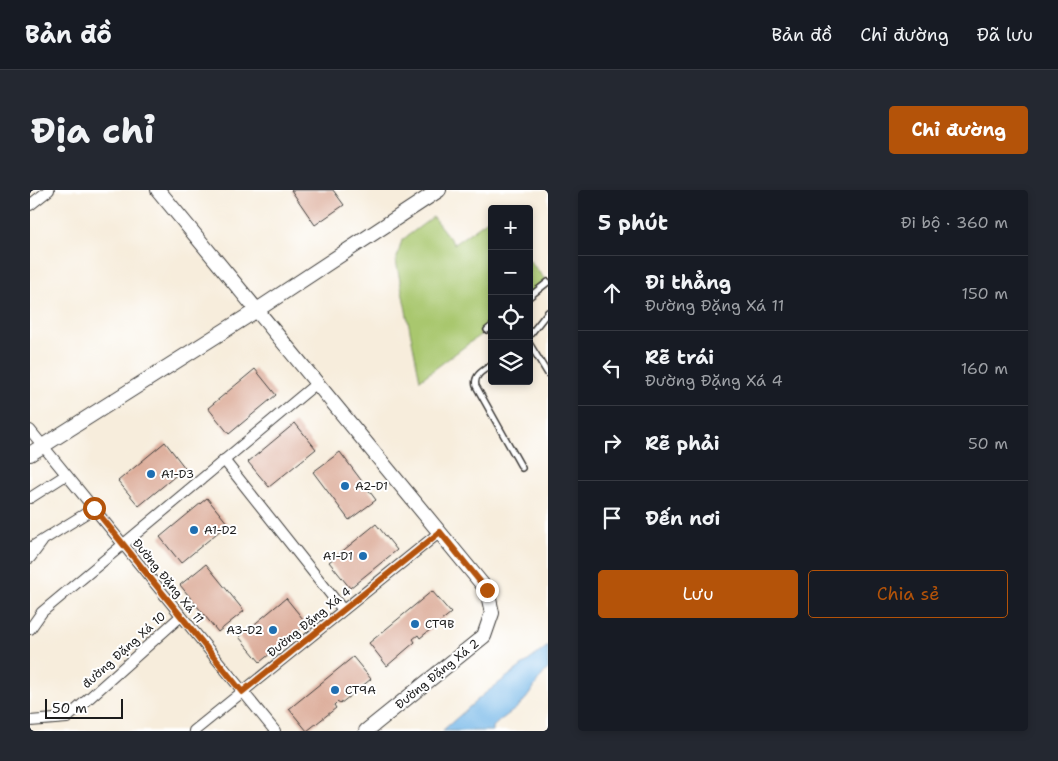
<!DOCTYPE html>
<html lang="vi">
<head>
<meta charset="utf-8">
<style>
  :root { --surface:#171b24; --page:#242831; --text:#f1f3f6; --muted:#9ea1a6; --line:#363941; --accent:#b45309 }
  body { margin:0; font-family:"Shantell Sans",sans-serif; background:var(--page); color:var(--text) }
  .controls { position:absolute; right:15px; top:15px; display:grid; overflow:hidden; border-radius:5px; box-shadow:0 2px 8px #0003 }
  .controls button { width:45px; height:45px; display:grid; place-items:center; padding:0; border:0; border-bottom:1px solid var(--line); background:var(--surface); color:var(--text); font:25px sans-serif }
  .scale { position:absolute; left:15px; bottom:12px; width:78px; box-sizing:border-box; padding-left:5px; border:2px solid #1c1c1c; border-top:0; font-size:14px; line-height:18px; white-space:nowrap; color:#1c1c1c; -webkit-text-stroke:4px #fff; paint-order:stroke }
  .stop { position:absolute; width:15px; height:15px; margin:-11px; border:4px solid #b45309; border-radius:50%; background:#fff }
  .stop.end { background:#b45309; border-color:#fff; box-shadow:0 1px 5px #0008 }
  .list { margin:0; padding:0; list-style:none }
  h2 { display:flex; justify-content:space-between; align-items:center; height:65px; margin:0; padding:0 20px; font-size:21px }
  h2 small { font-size:16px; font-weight:400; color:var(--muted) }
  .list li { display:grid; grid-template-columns:32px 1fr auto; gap:15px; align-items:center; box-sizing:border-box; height:75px; padding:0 20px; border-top:1px solid var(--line) }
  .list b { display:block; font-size:19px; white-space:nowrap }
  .list p { margin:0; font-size:16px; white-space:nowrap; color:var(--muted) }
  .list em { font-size:16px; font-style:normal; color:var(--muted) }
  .actions { display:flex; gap:10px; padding:15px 20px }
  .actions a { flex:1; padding:11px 0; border:1px solid var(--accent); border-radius:5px; text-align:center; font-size:18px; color:var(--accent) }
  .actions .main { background:var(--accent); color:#fff }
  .icon { flex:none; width:28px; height:28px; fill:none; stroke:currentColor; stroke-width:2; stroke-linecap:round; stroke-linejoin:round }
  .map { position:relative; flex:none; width:518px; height:541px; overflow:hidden; border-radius:5px }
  header { display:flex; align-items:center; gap:30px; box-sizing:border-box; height:70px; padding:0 25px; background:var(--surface); border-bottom:1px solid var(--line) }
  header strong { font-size:24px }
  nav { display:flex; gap:28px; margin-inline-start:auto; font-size:18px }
  .intro { display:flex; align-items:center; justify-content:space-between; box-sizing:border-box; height:120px; padding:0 30px }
  h1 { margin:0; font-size:35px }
  .button { padding:12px 22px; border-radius:5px; background:var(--accent); color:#fff; font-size:18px; font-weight:700 }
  main { display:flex; gap:30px; padding:0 30px }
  aside { flex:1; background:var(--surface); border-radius:5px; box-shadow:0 2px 8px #0003 }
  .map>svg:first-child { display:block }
  .green { fill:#a9c76e; stroke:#627245 }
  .water { fill:#71b5e7; stroke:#466882 }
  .building { fill:#ddae9b }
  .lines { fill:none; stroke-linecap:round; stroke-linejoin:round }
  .lane-casing { stroke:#3d3b39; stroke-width:8 }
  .street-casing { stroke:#3d3b39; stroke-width:12 }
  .secondary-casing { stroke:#3d3b39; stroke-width:16 }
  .lane { stroke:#fff; stroke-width:5 }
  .street { stroke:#fff; stroke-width:10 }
  .secondary { stroke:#fff; stroke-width:14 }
  .route { stroke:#b45309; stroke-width:6 }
  .poi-dot { fill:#1f6fb2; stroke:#fff; stroke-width:2 }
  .labels { text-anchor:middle; stroke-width:4; stroke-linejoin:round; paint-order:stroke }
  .poi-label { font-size:12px; fill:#1c1c1c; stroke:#fff; text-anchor:start }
  .street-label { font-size:12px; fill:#1c1c1c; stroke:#fff }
</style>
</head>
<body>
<header>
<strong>Bản đồ</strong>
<nav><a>Bản đồ</a><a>Chỉ đường</a><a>Đã lưu</a></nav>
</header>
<div class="intro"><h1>Địa chỉ</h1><a class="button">Chỉ đường</a></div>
<main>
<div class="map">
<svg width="518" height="541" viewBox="0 0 518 541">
  <rect width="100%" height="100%" fill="#fff"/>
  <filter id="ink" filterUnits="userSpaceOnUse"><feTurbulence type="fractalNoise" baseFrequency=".02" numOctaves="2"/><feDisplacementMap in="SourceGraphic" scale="10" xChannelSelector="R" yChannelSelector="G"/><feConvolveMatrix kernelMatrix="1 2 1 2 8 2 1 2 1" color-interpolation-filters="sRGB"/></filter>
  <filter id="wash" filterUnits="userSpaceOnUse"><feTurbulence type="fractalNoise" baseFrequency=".0096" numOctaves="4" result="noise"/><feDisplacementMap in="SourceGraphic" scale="20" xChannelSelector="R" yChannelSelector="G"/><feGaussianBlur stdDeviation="1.12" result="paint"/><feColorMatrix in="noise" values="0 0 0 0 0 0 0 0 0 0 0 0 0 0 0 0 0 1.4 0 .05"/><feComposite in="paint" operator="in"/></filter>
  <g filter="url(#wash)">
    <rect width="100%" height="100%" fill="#f7eddc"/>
    <g class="green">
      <polygon points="403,27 424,54 462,27 462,136 390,190 366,71 372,50"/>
      <polygon points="499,70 518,93 499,107"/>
    </g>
    <path class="water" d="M 518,456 L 518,479 C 507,489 502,504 491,514 C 482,523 471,528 463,537 L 463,541 L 412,541 L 453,505 Z"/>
    <g id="blocks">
      <g class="building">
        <polygon points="261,0 303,0 314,15 285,35"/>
        <polygon points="225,179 246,205 199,244 178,218"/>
        <polygon points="265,233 286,259 239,297 218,272"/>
        <polygon points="135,252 155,278 109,316 88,291"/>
        <polygon points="310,262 346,310 319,330 283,282"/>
        <polygon points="177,308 198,334 151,373 130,347"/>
        <polygon points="346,334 367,360 320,398 299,372"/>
        <polygon points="176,374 214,421 188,442 150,395"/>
        <polygon points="402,401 421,423 390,448 388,445 383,449 385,452 357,476 339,453"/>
        <polygon points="256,408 277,434 230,472 209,447"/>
        <polygon points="323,467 341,489 310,514 308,511 304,515 306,518 277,541 259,519"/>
      </g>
    </g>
  </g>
  <g filter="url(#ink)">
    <use href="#blocks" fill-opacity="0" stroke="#3d3b39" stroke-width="1"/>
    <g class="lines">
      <g class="lane-casing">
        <g id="lane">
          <polyline points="499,107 518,92"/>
          <polyline points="457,140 462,136"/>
          <polyline points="499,146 518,122"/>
          <polyline points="499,153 518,184"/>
          <path d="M 462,175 C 454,180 443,185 446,196 L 492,278"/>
        </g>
      </g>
      <g class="street-casing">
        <g id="street">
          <polyline points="0,15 19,0"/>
          <polyline points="0,240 245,541"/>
          <polyline points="194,270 313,420"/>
          <polyline points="0,308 36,285"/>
          <polyline points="0,358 63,319"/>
          <polyline points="0,368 12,352"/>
          <polyline points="0,439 12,422 287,193"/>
          <polyline points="0,531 37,528 151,426"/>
          <polyline points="164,541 410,342"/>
        </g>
      </g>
      <g class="secondary-casing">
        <g id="secondary">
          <polyline points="128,0 457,400 462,423 454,446 336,541"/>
          <polyline points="0,264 227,120 409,0"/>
        </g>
      </g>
      <use href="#lane" class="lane"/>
      <use href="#street" class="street"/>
      <use href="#secondary" class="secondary"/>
    </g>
  </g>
  <g class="lines" filter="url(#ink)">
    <polyline class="route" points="64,318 212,502 410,342 457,400"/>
  </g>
  <g class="poi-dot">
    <circle cx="121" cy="284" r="5"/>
    <circle cx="315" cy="296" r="5"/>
    <circle cx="164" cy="340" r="5"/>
    <circle cx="333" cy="366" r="5"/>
    <circle cx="385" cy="434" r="5"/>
    <circle cx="243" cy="440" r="5"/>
    <circle cx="305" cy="500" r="5"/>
  </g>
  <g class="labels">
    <g class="poi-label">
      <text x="131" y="288">A1-D3</text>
      <text x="325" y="300">A2-D1</text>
      <text x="174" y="344">A1-D2</text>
      <text x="323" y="370" text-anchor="end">A1-D1</text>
      <text x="395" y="438">CT9B</text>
      <text x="233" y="444" text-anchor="end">A3-D2</text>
      <text x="315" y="504">CT9A</text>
    </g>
    <g class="street-label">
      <text transform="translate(138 391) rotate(51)" y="4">Đường Đặng Xá 11</text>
      <text transform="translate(279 432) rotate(-39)" y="4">Đường Đặng Xá 4</text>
      <text transform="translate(94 460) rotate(-42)" y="4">đường Đặng Xá 10</text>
      <text transform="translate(407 484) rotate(-39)" y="4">Đường Đặng Xá 2</text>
    </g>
  </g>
</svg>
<div class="controls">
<button>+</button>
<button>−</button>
<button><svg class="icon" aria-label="locate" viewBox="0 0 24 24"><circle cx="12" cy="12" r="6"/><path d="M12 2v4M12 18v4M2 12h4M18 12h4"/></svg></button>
<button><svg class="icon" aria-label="layers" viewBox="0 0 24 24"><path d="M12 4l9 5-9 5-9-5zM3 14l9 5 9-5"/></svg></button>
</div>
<div class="scale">50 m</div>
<div class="stop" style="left:64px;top:318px"></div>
<div class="stop end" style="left:457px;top:400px"></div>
</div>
<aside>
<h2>5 phút<small>Đi bộ · 360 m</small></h2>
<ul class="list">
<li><svg class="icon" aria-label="ahead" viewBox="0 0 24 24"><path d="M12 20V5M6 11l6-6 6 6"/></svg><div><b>Đi thẳng</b><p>Đường Đặng Xá 11</p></div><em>150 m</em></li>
<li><svg class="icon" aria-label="left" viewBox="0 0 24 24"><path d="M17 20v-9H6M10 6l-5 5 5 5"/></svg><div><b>Rẽ trái</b><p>Đường Đặng Xá 4</p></div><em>160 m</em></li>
<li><svg class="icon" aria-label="right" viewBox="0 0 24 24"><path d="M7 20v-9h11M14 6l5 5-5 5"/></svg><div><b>Rẽ phải</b></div><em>50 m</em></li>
<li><svg class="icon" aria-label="arrive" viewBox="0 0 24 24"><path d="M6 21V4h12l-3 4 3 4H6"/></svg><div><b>Đến nơi</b></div></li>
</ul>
<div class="actions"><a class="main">Lưu</a><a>Chia sẻ</a></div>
</aside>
</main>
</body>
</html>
